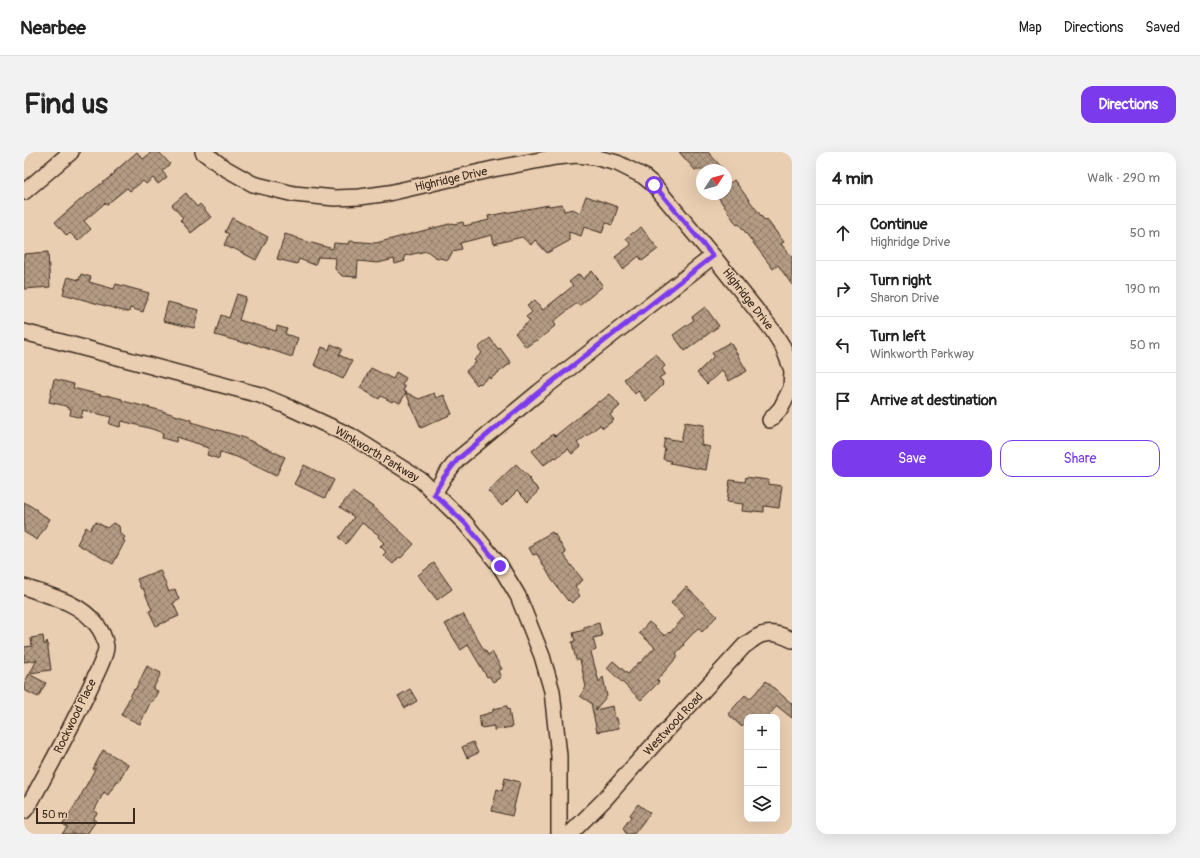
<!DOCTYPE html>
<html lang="en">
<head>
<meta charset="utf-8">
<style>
  :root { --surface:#fff; --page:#f2f2f2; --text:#222; --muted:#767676; --line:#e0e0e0; --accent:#7c3aed }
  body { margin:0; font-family:Pangolin,sans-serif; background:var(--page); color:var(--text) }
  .controls { position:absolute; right:12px; bottom:12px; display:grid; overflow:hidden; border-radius:8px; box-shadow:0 4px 16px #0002 }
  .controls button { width:36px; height:36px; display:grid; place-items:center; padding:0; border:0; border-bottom:1px solid var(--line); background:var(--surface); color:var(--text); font:20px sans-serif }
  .compass { position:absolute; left:672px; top:12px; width:36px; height:36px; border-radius:50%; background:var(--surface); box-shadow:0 4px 16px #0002; rotate:54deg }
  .scale { position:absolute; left:12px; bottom:10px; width:99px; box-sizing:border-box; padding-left:4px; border:2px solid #3b2a1e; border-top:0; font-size:11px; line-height:14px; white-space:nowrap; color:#3b2a1e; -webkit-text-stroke:3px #eaceb1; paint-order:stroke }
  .stop { position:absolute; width:12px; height:12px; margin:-9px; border:3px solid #7c3aed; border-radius:50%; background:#fff }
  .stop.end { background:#7c3aed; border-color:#fff; box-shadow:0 1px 4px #0008 }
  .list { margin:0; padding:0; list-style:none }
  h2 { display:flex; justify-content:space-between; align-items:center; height:52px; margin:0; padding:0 16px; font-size:17px }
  h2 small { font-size:13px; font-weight:400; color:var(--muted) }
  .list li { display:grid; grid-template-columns:26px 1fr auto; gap:12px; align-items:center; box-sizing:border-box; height:56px; padding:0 16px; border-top:1px solid var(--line) }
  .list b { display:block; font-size:15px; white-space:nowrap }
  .list p { margin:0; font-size:13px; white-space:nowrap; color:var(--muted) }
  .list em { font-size:13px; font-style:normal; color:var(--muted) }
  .actions { display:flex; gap:8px; padding:12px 16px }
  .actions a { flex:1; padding:9px 0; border:1px solid var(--accent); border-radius:12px; text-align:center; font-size:14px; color:var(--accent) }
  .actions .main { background:var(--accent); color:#fff }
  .icon { flex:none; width:22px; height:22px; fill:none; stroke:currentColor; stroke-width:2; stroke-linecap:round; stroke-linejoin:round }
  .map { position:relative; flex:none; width:768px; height:682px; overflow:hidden; border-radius:12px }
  header { display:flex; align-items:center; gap:24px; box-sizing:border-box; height:56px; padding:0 20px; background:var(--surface); border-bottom:1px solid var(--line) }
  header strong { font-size:19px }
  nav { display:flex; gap:22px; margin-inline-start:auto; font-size:14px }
  .intro { display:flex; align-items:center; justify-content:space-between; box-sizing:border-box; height:96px; padding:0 24px }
  h1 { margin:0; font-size:28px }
  .button { padding:10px 18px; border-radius:12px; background:var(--accent); color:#fff; font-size:14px; font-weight:700 }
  main { display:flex; gap:24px; padding:0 24px }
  aside { flex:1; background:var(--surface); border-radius:12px; box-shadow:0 4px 16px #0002 }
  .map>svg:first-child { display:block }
  .building { fill:url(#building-cross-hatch); stroke:#3b2a1e }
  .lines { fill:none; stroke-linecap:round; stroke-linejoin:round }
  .minor-casing { stroke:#3b2a1e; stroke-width:18 }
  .minor { stroke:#eaceb1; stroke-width:15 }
  .route { stroke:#7c3aed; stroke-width:5 }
  .labels { text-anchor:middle; stroke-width:3; stroke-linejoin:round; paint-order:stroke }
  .street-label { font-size:12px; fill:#3b2a1e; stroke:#eaceb1 }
</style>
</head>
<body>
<header>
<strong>Nearbee</strong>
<nav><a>Map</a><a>Directions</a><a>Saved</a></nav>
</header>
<div class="intro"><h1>Find us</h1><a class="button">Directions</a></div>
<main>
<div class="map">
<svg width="768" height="682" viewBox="0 0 768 682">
  <defs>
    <pattern id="building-cross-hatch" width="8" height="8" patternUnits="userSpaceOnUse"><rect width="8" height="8" fill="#b49b84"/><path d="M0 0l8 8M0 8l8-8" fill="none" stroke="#947f6b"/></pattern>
  </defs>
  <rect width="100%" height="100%" fill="#eaceb1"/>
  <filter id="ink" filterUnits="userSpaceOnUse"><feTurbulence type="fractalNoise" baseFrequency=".025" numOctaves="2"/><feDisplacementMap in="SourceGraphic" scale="8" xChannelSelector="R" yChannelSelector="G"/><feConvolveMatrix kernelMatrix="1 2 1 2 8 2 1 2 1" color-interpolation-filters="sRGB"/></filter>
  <g filter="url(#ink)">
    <g class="building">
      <polygon points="113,0 119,7 128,0 135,0 146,12 138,19 143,25 134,32 129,26 122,32 119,29 106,39 103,36 82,53 81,51 60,69 67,77 54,89 46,81 43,84 31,70 55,49 91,21 90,20"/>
      <polygon points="655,0 684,0 700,18 671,18"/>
      <polygon points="710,28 741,69 743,68 760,90 757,92 768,105 768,133 754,113 749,117 715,72 713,73 692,42 702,42 702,34"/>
      <polygon points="162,41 173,55 176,52 187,65 167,81 156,68 159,66 148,53"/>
      <polygon points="562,44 594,55 588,73 582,71 578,81 560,75 557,84 545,80 545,89 523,101 511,88 507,93 498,85 470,92 468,83 436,91 438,97 429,99 424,108 411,105 403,99 380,104 381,109 371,112 370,107 354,111 334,109 333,125 318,124 311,117 312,106 294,105 291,113 275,107 273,112 253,107 261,82 274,86 274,87 309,97 310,91 324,92 325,89 352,91 429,71 430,72 439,70 440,74 465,68 464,64 525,53 525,54 538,52 540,59 549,57 556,61"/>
      <polygon points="208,66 244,85 232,108 209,96 208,97 200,93 205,82 201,80"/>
      <polygon points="617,75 634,97 618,109 615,104 599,117 591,105 607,93 602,86"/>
      <polygon points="24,100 26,135 0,137 0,102"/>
      <polygon points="568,119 579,134 555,154 553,151 529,170 532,173 513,189 512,188 502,195 491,181 506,169 502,165 508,160 503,154 511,148 519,158 549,134 545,130 555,122 559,127"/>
      <polygon points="57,122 67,125 65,130 90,137 92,132 125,141 119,160 106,156 105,160 103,160 39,142 44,125 55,128"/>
      <polygon points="213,142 222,145 215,168 252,179 253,174 263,177 261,182 274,186 268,205 224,190 224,192 191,183 197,163 205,166"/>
      <polygon points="144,150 175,158 170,176 139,169"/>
      <polygon points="681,155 695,174 661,199 649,183 670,168 668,165"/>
      <polygon points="466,186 474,197 476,196 487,211 466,227 465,225 456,232 455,231 453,233 442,219 452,210 450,208 458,201 454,196"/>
      <polygon points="706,190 723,219 705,229 698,218 683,232 673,221 690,204 688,201"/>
      <polygon points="307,192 318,197 315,203 328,209 319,227 290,213 298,195 305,198"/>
      <polygon points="632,202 641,214 638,217 641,222 635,226 639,230 638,232 639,233 622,249 614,239 611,242 600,227"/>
      <polygon points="347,216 369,227 372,220 382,226 378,233 381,235 379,239 395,247 410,241 412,246 420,243 428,262 397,276 382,241 376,251 370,248 368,250 357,244 355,247 336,236"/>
      <polygon points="30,227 50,232 49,236 81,244 82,243 98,247 99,249 135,258 167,268 167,270 218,285 261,305 252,324 213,305 196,300 195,307 183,303 185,296 178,294 178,293 153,285 152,290 138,286 139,281 128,277 98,269 96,275 85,272 87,265 59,258 57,266 46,263 47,257 42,255 42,254 25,250"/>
      <polygon points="586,242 596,254 586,263 590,268 579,276 576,273 553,291 556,295 548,302 544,297 532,306 531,305 520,313 508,299 529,282 531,284 575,249 576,250"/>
      <polygon points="661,270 680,273 677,293 686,295 682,318 646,311 647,309 639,307 641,296 639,296 641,286 657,289"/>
      <polygon points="492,312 506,326 505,328 515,338 504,350 493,339 478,354 464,339"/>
      <polygon points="280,313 310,328 301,346 270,332"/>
      <polygon points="722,325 744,328 744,332 758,334 755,356 740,354 740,360 729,359 729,360 718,359 719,352 703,350 706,328 721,330"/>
      <polygon points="328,340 352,357 390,392 377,406 375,405 369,412 359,403 362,400 356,394 360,391 354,385 355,383 338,371 322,392 315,386 330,365 316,355"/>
      <polygon points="0,350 13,358 12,359 26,367 13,388 0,380"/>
      <polygon points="72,370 83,376 89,371 95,374 96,382 101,385 99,388 101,389 89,412 53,392 62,375 66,378 70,371 71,372"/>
      <polygon points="528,380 529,382 530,381 542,401 539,403 559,428 551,434 555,440 554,441 556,444 548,451 545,448 544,449 528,428 513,402 509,403 505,396 510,393 509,391"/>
      <polygon points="410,411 428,437 413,448 394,423"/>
      <polygon points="136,418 145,440 151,437 155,448 149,451 155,464 132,474 125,459 128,458 119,436 117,437 113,427"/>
      <polygon points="662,435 693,464 678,480 674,476 659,492 660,493 652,502 654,504 633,528 635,530 617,548 583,516 589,509 604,522 615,510 616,511 631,495 615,481 625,470 641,484 645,480 646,481 661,464 647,451"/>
      <polygon points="439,462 460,498 461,498 464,503 468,500 478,517 474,519 477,525 469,530 465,524 463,525 444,493 437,498 421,472"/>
      <polygon points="575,471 578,484 569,486 572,498 567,500 575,530 579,525 583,544 571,558 589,554 591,566 593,566 595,576 573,580 567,551 556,544 562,535 556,508 552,508 548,490 551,489 549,481 560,478 560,475"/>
      <polygon points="19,484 20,492 22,492 23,489 27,518 6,521 13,508 0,510 0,495 8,494 7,486"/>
      <polygon points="123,514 137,521 129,537 134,539 129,549 127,549 116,572 97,563 110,537 111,538"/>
      <polygon points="5,522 22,531 14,545 0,538 0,532"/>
      <polygon points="742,529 768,552 768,566 753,554 743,565 723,565 723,569 718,575 704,562 721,543 726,547"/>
      <polygon points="386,537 393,549 381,556 374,544"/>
      <polygon points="483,554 484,558 485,557 488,575 470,578 470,574 457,576 455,564 469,560 469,557"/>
      <polygon points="449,590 454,601 443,606 438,595"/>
      <polygon points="79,598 104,612 95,629 93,629 89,637 88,636 84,643 80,640 70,659 73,661 69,667 72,669 63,682 38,682 43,675 39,672 55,647 71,617 69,617"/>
      <polygon points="481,626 496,630 488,664 468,659 473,637 478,639"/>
      <polygon points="614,652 626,661 610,682 602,682 599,676 607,665 606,663"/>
    </g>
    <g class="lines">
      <g class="minor-casing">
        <g id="minor">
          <polyline points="179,0 199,15 229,32 270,42 311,46 336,45 365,41 469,17 532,5 553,3 570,5 593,11 619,24 630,33 689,104 749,179 759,195 768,218 767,236 757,256 746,268"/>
          <polyline points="0,40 47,0"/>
          <polyline points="0,180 236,243 260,253 327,284 397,328 441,371 476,414 494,444 518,504 528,539 535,604 535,682"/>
          <polyline points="410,342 420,325 434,307 515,240 689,104"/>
          <path d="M 0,435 C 26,444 55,450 72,472 C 77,478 81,487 82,495 C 82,503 73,521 69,529 C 50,571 28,611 6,651 L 0,659"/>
          <path d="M 546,682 L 580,648 L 610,614 L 720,494 C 725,491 731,485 737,483 C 748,479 759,483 768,488"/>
        </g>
      </g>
      <use href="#minor" class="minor"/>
    </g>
  </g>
  <g class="lines" filter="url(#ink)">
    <polyline class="route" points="476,414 441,371 410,342 420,325 434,307 515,240 689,104 630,33"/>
  </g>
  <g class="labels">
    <g class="street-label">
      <text transform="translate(427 27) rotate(-13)" y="4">Highridge Drive</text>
      <text transform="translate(724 147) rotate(52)" y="4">Highridge Drive</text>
      <text transform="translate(353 302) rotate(31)" y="4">Winkworth Parkway</text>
      <text transform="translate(51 564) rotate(-64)" y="4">Rockwood Place</text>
      <text transform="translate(649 572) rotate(-47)" y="4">Westwood Road</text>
    </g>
  </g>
</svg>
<div class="controls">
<button>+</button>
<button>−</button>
<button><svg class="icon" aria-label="layers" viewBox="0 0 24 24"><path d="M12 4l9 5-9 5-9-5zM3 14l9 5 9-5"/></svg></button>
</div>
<svg class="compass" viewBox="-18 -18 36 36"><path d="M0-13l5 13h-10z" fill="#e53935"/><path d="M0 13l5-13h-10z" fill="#767676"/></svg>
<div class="scale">50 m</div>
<div class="stop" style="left:630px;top:33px"></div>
<div class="stop end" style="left:476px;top:414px"></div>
</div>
<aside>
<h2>4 min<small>Walk · 290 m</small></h2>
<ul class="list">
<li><svg class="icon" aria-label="ahead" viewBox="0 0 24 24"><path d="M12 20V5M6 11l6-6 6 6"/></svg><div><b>Continue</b><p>Highridge Drive</p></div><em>50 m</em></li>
<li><svg class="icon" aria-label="right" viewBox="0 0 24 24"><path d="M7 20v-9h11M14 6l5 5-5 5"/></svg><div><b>Turn right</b><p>Sharon Drive</p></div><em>190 m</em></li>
<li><svg class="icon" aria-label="left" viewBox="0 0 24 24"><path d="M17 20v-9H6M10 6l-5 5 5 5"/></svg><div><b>Turn left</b><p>Winkworth Parkway</p></div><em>50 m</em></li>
<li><svg class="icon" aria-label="arrive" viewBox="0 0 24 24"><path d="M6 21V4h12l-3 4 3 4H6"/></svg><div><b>Arrive at destination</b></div></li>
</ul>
<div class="actions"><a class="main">Save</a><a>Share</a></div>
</aside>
</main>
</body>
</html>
